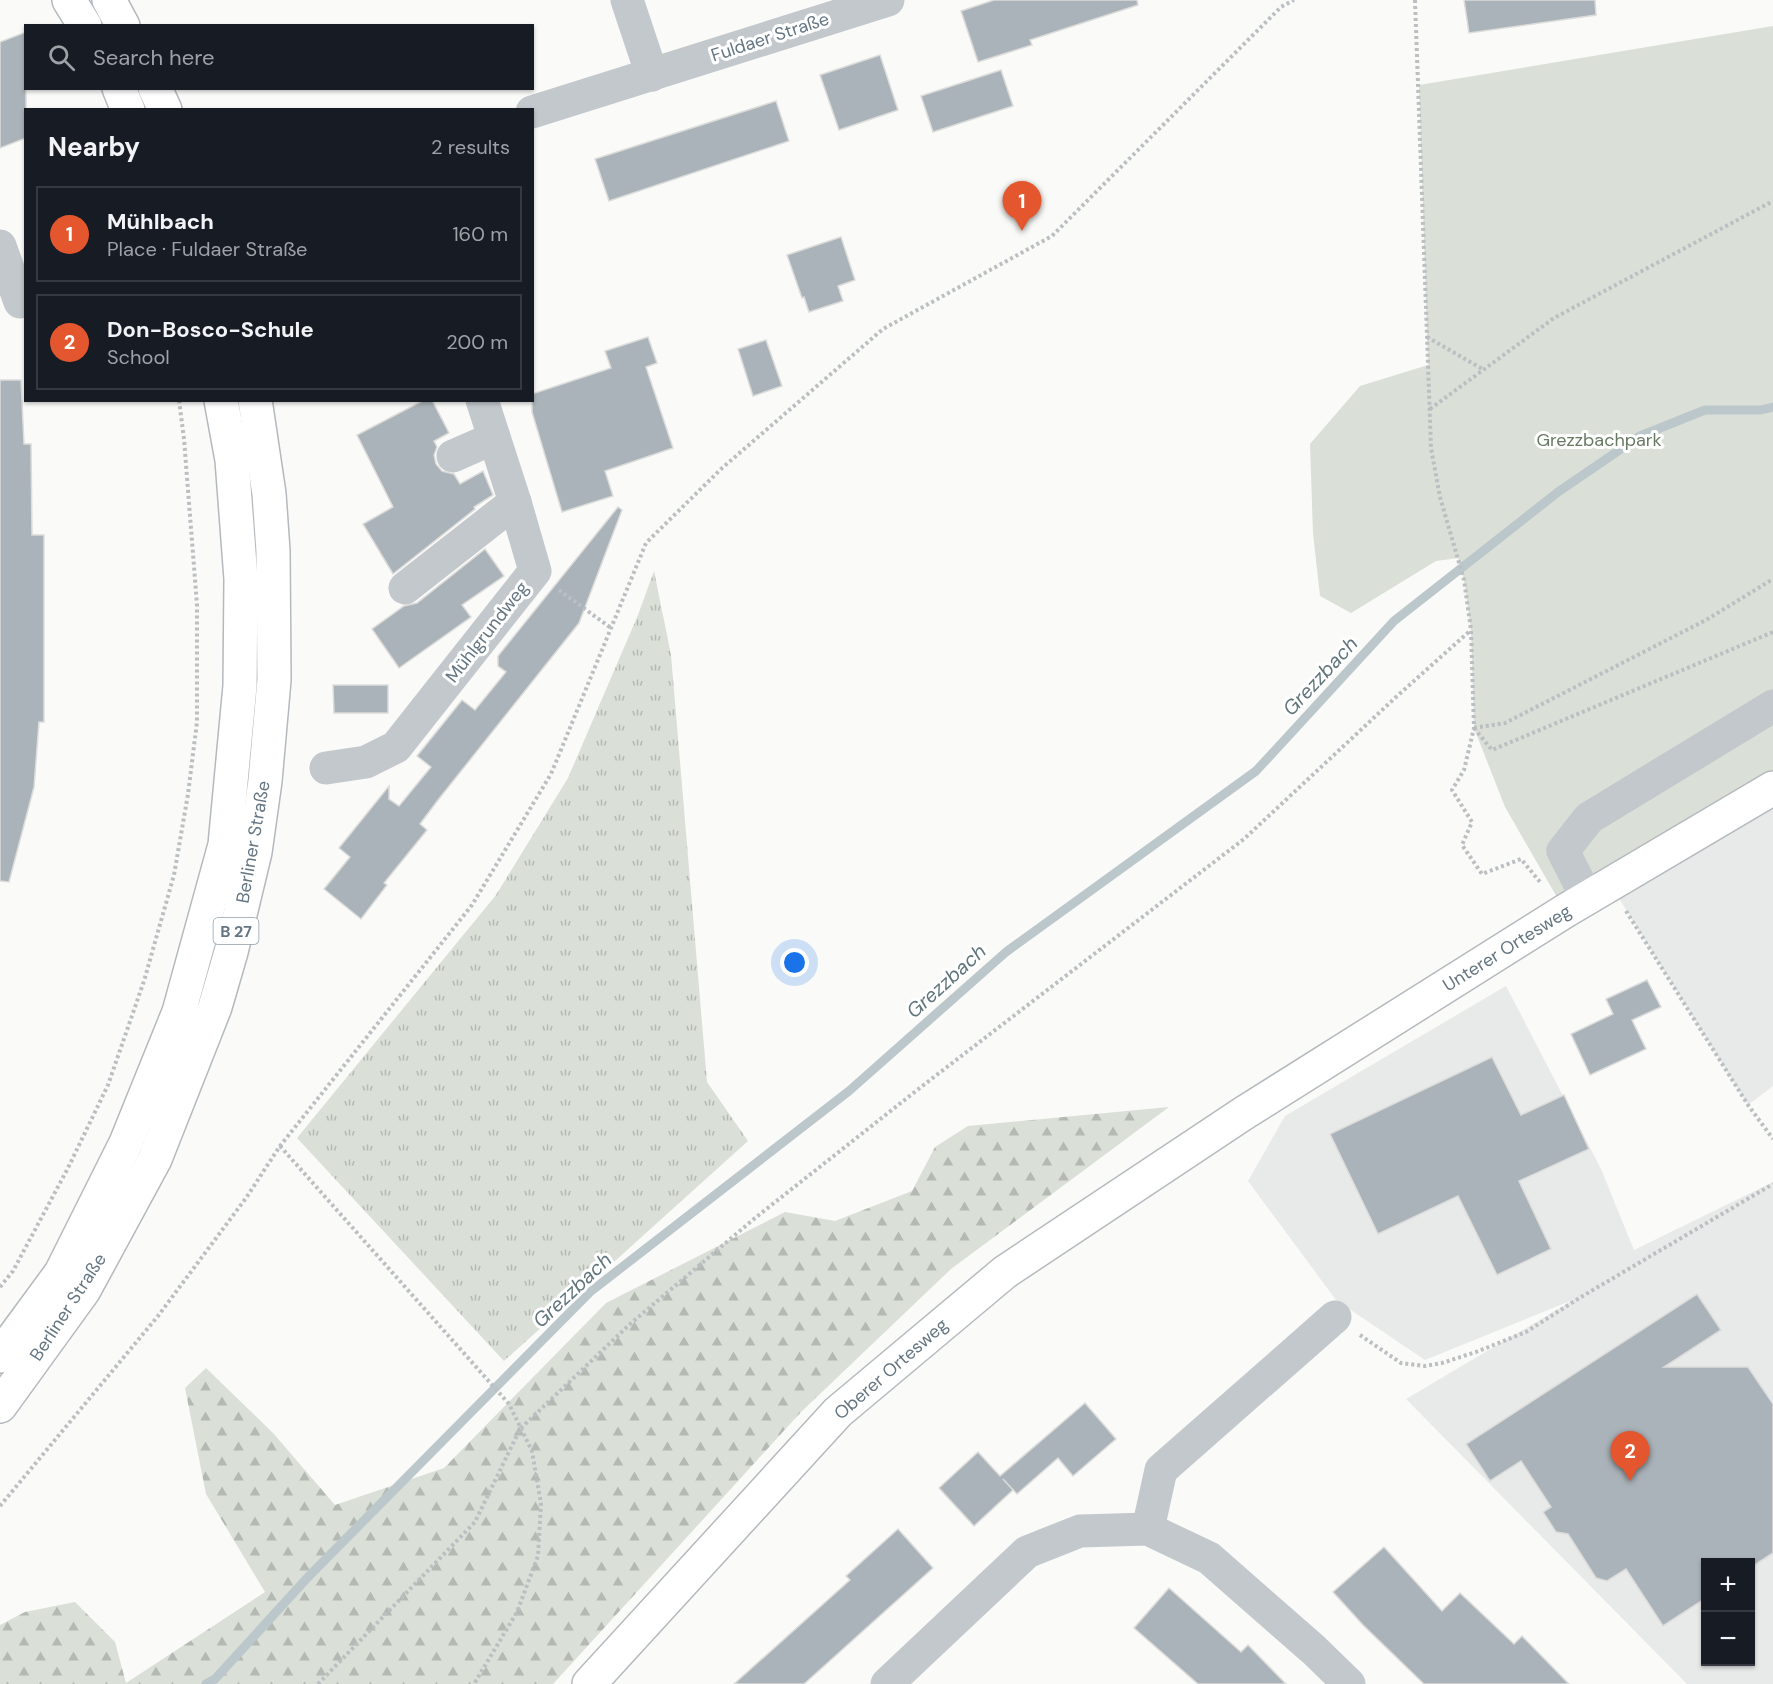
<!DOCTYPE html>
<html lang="en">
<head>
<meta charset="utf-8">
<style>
  :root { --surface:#171b24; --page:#20242c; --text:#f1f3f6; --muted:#9ea1a6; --line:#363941; --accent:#e4572e }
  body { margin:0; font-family:"DM Sans",sans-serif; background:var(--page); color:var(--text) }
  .controls { position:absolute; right:18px; bottom:18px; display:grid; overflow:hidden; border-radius:0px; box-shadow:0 2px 4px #0004 }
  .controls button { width:54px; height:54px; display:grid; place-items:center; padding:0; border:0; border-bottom:2px solid var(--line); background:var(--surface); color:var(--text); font:30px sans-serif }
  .you { position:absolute; left:795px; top:963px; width:21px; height:21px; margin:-15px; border:4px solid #fff; border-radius:50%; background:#1a73e8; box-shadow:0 0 0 9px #1a73e833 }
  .badge { display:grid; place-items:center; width:39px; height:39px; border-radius:50%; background:var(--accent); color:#fff; font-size:20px; font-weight:700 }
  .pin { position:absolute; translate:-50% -50px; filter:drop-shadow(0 2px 3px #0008) }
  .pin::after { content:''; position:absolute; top:32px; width:21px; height:18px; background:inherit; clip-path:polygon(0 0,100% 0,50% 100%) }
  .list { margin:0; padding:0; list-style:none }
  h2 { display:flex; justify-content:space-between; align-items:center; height:78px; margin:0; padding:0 24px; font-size:26px }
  h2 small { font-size:20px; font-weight:400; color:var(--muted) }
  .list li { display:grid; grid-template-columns:39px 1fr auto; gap:18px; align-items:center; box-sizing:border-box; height:96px; margin:0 12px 12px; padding:0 12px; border:2px solid var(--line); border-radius:0px }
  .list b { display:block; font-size:22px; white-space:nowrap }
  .list p { margin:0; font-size:20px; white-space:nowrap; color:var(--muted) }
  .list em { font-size:20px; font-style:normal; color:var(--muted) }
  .icon { flex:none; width:33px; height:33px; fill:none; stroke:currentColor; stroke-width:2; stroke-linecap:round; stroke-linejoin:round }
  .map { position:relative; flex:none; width:1773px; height:1684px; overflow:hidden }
  .search { position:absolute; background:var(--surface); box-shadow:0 2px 4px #0004; left:24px; top:24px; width:510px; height:66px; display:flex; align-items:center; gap:15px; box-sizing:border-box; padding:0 21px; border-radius:0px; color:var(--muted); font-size:22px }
  .panel { position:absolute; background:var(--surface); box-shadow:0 2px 4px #0004; left:24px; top:108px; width:510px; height:294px; border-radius:0px }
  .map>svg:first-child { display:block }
  .built { fill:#e8e9e9; fill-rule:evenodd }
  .grass { fill:url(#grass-tufts) }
  .forest { fill:url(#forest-firs) }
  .green { fill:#dadfd7 }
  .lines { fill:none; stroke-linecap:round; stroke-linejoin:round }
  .stream { stroke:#bbc7cb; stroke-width:9 }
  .building { fill:#aab3b9; stroke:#dcdcda; stroke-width:1.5 }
  .major-casing { stroke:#b5babe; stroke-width:36 }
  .highway-casing { stroke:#b4b9bd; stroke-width:36 }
  .path { stroke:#bbbfc2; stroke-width:4; stroke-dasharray:3 3; stroke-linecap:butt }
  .minor { stroke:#c3c8cc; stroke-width:33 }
  .major { stroke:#fff; stroke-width:33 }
  .highway { stroke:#fff; stroke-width:33 }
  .labels { text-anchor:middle; stroke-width:6; stroke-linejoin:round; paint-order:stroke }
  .shield { fill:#fff; stroke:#939fa8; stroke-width:1.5 }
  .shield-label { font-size:16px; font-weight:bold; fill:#657683 }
  .street-label { font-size:18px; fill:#657683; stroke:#fff }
  .park-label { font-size:18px; fill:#687a64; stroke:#fff }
  .water-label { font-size:20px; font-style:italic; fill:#60757c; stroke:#fff }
</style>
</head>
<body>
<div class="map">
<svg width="1773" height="1684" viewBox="0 0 1773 1684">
  <defs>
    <pattern id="grass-tufts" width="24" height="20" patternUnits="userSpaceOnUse" patternTransform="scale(1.5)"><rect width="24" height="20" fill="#dadfd7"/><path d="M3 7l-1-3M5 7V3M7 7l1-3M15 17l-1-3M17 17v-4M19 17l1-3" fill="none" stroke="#b4b9b4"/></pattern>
    <pattern id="forest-firs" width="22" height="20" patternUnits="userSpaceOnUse" patternTransform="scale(1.5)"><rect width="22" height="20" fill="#dadfd7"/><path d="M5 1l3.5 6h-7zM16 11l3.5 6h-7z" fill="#b4b9b4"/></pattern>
  </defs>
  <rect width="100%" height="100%" fill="#fafaf8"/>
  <g class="built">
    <polygon points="1773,788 1773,1086 1748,1105 1610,884"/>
    <path d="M 1506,986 L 1601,1169 L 1634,1250 L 1773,1182 L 1773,1684 L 1687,1684 L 1406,1399 L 1575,1299 L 1425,1360 L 1336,1300 L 1248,1181 L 1285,1116 ZM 1706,1562 L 1750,1562 L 1750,1662 L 1706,1662 Z"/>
  </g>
  <polygon class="grass" points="654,571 671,655 707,1082 748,1141 504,1361 297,1138 496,895 568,778 638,615"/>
  <polygon class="forest" points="1169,1107 951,1269 801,1412 553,1684 0,1684 0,1625 25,1612 75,1602 115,1642 126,1683 265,1592 206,1494 185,1388 206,1368 273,1433 335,1505 444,1468 606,1303 785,1212 835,1221 912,1191 935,1147 968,1126"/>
  <polygon class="green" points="1773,26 1773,788 1565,911 1505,807 1474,728 1471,630 1464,580 1458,558 1436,561 1351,613 1320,596 1313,533 1310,444 1360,386 1428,365 1419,85"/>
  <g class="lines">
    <polyline class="stream" points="206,1684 215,1679 309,1576 590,1292 849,1091 1006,952 1256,771 1394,621 1558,492 1640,436 1705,410 1761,410 1773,407"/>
  </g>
  <g class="building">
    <polygon points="994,0 1137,0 1138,5 1030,40 1032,45 978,62 961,11"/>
    <polygon points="1464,0 1595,0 1596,15 1469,33"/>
    <polygon points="26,32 26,138 0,148 0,42"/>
    <polygon points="880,55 898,110 839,130 820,75"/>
    <polygon points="1001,70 1013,106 933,132 921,96"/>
    <polygon points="776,101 789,141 609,201 595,159"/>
    <polygon points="841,237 855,280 838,286 843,301 809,312 804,297 802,298 787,255"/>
    <polygon points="648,337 657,363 646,367 673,448 605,471 613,496 562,512 532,412 532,394 611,368 605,351"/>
    <polygon points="766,340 782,386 753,396 738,349"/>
    <polygon points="0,380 21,380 24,444 31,444 32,535 44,535 44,722 39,722 34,787 9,882 0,881"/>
    <polygon points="424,400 432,400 449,433 434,441 437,447 434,455 436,464 442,471 454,474 460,484 483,471 493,495 474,507 475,509 393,574 363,524 393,507 357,435"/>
    <polygon points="618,507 622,510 579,623 438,800 420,824 427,830 384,883 387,885 361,919 324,889 350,857 339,848 389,786 389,799 399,806 431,767 417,756 462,700 475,710 506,672 498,666 498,656"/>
    <polygon points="485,549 504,576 462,605 471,617 399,668 372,629 404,606 417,603"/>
    <polygon points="333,685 388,685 388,713 334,713"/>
    <polygon points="1647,980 1661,1007 1632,1020 1646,1049 1590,1075 1571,1034 1613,1014 1606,999"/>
    <polygon points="1492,1057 1521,1115 1564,1095 1589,1149 1519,1181 1551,1249 1497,1275 1458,1196 1378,1234 1330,1134"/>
    <polygon points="1697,1294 1721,1330 1664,1367 1748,1367 1773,1404 1773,1553 1750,1568 1750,1563 1706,1563 1706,1598 1663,1626 1626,1569 1607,1581 1596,1578 1568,1534 1556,1532 1543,1512 1551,1507 1521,1461 1490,1481 1466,1444"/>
    <polygon points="1085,1403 1116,1439 1073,1476 1058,1458 1017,1494 1003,1479 1013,1490 974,1526 939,1488 978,1452 1000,1476"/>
    <polygon points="898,1529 933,1568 804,1684 734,1684 850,1580 846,1576"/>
    <polygon points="1384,1547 1442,1611 1460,1593 1514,1644 1522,1636 1569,1684 1424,1684 1363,1625 1333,1592"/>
    <polygon points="1169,1588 1241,1652 1248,1645 1286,1684 1198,1684 1134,1628"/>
  </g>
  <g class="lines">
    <g class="major-casing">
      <polyline id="major" points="589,1684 838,1412 1005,1272 1244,1113 1565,911 1773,788"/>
    </g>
    <g class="highway-casing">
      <g id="highway">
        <polyline points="69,0 85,26"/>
        <polyline points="109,0 123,26"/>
        <polyline points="119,88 128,110"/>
        <polyline points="155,88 165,110"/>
        <polyline points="0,1356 61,1273 126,1143 179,1012 225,845 240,686 241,579 232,460 221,400"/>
        <polyline points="0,1406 84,1290 155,1159 215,1007 231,952 255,852 265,781 274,680 273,551 269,494 255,400"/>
      </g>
    </g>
    <g class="path">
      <polyline points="1415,0 1431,448 1440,497 1464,580 1471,630 1474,728 1464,770 1452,790 1472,822 1462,845 1482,874 1521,859 1540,882"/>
      <polyline points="1427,337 1484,370"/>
      <polyline points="1430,409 1554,318 1773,201"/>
      <polyline points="559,590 611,628"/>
      <polyline points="1474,728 1505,723 1706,620 1773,579"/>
      <polyline points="1474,728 1492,750 1773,632"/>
      <polyline points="1626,911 1748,1105 1773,1139"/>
      <polyline points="280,1146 509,1404 532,1451 541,1504 538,1556 517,1612 474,1684"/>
      <polyline points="0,1287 13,1271 68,1168 108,1085 144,981 174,875 188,794 197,722 197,605 184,439 179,400"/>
      <polyline points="1360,1335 1401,1363 1425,1366 1442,1363 1476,1352 1526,1332 1581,1297 1773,1184"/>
      <polyline points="0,1506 158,1316 246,1198 280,1146 472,905 551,774 646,543 721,469 883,329 1052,236 1281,7 1294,0"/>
      <polyline points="318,1684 475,1522 520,1429 629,1325 755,1218 921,1087 1244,839 1395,698 1471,630"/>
    </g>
    <g class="minor">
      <polyline points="627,0 652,75"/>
      <polyline points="532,112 888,0"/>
      <polyline points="0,246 20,302"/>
      <polyline points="453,456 494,438"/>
      <polyline points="405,588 515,502"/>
      <polyline points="326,768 366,762 396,747 535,571 515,502 482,400"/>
      <polyline points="1587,898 1563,851 1589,818 1773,706"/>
      <polyline points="1148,1529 1161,1470 1335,1317"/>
      <polyline points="887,1684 1027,1552 1080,1531 1148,1529 1209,1558 1314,1650 1349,1684"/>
    </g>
    <use href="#major" class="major"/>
    <use href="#highway" class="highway"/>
  </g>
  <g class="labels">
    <rect class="shield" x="213.5" y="918" width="45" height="26" rx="4.5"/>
    <g class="shield-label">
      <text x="236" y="937">B 27</text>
    </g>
    <g class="street-label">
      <text transform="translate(770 37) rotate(-18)" y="6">Fuldaer Straße</text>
      <text transform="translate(487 632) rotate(-52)" y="6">Mühlgrundweg</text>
      <text transform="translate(253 842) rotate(-80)" y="6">Berliner Straße</text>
      <text transform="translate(1507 948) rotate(-32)" y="6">Unterer Ortesweg</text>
      <text transform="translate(68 1307) rotate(-57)" y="6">Berliner Straße</text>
      <text transform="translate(891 1369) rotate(-41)" y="6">Oberer Ortesweg</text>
    </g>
    <g class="park-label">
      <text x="1599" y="446">Grezzbachpark</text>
    </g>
    <g class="water-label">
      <text transform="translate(1320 676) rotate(-47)" y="7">Grezzbach</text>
      <text transform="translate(946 981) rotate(-42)" y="7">Grezzbach</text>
      <text transform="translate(572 1290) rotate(-43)" y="7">Grezzbach</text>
    </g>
  </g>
</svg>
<div class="controls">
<button>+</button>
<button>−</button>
</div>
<div class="you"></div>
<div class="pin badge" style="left:1022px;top:231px">1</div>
<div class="pin badge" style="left:1630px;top:1481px">2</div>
<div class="search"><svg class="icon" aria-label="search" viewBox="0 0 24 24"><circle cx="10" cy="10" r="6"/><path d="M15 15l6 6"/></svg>Search here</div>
<section class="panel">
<h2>Nearby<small>2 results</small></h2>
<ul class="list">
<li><span class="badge">1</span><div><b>Mühlbach</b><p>Place · Fuldaer Straße</p></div><em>160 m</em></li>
<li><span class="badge">2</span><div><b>Don-Bosco-Schule</b><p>School</p></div><em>200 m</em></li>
</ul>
</section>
</div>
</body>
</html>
